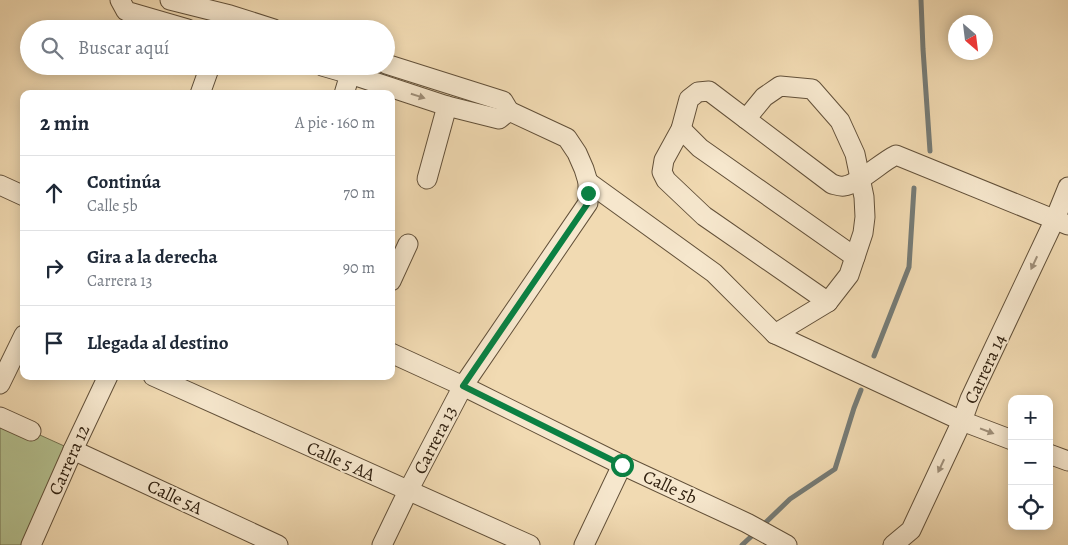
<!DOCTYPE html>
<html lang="es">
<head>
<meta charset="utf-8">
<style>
  :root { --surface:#fff; --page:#f2f2f3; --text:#1f2937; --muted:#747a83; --line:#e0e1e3 }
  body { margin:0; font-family:Alegreya,serif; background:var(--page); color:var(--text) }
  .controls { position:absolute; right:15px; bottom:15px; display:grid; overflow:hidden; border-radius:10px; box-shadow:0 2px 12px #0003 }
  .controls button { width:45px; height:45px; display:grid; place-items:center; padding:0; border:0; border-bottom:1px solid var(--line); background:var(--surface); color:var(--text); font:25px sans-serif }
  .compass { position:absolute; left:948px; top:15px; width:45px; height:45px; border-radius:50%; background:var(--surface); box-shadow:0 2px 12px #0003; rotate:152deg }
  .stop { position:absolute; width:15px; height:15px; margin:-11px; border:4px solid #0b8043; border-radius:50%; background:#fff }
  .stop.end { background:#0b8043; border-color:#fff; box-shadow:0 1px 5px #0008 }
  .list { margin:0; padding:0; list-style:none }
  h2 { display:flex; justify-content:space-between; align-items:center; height:65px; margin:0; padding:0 20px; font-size:21px }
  h2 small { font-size:16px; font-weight:400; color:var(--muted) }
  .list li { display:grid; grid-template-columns:32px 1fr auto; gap:15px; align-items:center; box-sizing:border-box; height:75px; padding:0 20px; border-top:1px solid var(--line) }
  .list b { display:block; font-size:19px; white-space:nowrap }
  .list p { margin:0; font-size:16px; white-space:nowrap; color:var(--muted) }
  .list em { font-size:16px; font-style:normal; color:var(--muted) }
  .icon { flex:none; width:28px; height:28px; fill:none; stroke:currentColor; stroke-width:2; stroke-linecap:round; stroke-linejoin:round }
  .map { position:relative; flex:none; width:1068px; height:545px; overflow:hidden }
  .search { position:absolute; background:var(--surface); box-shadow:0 2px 12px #0003; left:20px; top:20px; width:375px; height:55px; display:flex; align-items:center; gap:12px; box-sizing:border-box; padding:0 18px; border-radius:28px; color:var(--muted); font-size:19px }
  .panel { position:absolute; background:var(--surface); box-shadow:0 2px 12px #0003; left:20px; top:90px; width:375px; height:290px; border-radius:10px }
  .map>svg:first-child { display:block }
  .green { fill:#b4c190; stroke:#737250 }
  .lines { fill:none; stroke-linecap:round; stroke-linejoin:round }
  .stream { stroke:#757b76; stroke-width:5 }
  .minor-casing { stroke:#625039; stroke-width:21 }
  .minor { stroke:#f6e7cd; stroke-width:19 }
  .oneway { fill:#9e8e78 }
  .route { stroke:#0b8043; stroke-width:6 }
  .labels { text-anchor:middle; stroke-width:4; stroke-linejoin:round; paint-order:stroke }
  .street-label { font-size:18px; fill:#322211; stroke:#f6e7cd }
</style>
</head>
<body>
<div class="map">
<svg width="1068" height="545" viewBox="0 0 1068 545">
  <rect width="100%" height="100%" fill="#f1dab2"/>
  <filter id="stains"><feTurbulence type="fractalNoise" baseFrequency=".004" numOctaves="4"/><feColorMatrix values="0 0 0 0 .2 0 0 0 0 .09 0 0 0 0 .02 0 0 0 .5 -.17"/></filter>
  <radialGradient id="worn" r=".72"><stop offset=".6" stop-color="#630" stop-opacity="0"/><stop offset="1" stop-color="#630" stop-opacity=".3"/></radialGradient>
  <polygon class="green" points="0,417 73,450 31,545 0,545"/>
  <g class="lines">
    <g class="stream">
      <polyline points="921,0 923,49 930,151"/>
      <polyline points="874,356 909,267 914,188"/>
      <polyline points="761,527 790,499 835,469 854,408 861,390"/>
      <polyline points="742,545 755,533"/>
    </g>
    <g class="minor-casing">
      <g id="minor">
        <polyline points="120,0 126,11 188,29"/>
        <polyline points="170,0 230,15 274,29"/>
        <polyline points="386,64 503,101 509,111"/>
        <polyline points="322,66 350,74 447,106 499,119 509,111"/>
        <polyline points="200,94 210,66"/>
        <polyline points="344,94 350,74"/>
        <polyline points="746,119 764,97 780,86 812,89 840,121 855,154 864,197 865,217 863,233 849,275 828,302 775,334"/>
        <polyline points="681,129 700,148 855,257"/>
        <polyline points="427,179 447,106"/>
        <polyline points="588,182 714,273 775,334 962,421 1012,440"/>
        <polyline points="0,185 24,196"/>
        <polyline points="391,281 408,244"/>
        <path d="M 828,302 L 704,216 L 666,180 L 662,172 L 664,160 L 681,129 L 689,99 L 698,92 L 709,91 L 832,184 C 836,185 841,187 844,186 C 858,185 881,162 896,155 L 1068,225"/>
        <polyline points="391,353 463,386 622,465 747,523 787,545"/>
        <polyline points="153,376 530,545"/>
        <polyline points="0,384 24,335"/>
        <polyline points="0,417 31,431"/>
        <polyline points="73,450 278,545"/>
        <polyline points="1049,454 1068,461"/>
        <polyline points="31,545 73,450 108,376"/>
        <polyline points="382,545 408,491 463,386 588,203 588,182 584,169 577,153 567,138 509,111"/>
        <polyline points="584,545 622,465"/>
        <polyline points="893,545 911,530 962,421 970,399 1055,219 1068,187"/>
      </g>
    </g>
    <use href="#minor" class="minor"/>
  </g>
  <defs><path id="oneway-solid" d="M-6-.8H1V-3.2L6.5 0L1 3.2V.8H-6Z" transform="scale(1.25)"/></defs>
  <g class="oneway">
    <use href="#oneway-solid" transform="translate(418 96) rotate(18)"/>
    <use href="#oneway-solid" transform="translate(1034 263) rotate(115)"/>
    <use href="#oneway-solid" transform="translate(987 431) rotate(21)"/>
    <use href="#oneway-solid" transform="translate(941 466) rotate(115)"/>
  </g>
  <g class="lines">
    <polyline class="route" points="588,193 588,203 463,386 622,465"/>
  </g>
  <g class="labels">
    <g class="street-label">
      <text transform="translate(985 369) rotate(-65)" y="6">Carrera 14</text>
      <text transform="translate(435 440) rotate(-63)" y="6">Carrera 13</text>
      <text transform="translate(69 460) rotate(-66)" y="6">Carrera 12</text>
      <text transform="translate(341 461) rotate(24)" y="6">Calle 5 AA</text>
      <text transform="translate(670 487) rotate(25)" y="6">Calle 5b</text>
      <text transform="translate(175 497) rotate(25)" y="6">Calle 5A</text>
    </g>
  </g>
  <rect width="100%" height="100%" filter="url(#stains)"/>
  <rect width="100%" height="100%" fill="url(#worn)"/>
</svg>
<div class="controls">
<button>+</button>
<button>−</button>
<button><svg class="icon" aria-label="locate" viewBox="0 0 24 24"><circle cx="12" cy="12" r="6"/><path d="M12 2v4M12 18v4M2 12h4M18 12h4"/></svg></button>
</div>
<svg class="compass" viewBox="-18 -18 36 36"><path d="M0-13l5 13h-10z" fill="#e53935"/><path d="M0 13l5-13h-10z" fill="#747a83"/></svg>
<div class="stop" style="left:622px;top:465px"></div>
<div class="stop end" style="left:588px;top:193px"></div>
<div class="search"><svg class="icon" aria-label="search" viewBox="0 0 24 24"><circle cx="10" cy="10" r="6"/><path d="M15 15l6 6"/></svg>Buscar aquí</div>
<section class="panel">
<h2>2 min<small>A pie · 160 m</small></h2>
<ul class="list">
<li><svg class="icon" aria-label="ahead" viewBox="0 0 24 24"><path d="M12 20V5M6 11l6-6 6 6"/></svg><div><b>Continúa</b><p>Calle 5b</p></div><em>70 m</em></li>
<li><svg class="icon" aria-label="right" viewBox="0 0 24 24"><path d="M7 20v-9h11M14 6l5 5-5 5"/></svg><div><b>Gira a la derecha</b><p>Carrera 13</p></div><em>90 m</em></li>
<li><svg class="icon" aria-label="arrive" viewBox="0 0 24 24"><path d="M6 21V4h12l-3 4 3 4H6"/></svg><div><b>Llegada al destino</b></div></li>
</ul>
</section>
</div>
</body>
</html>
